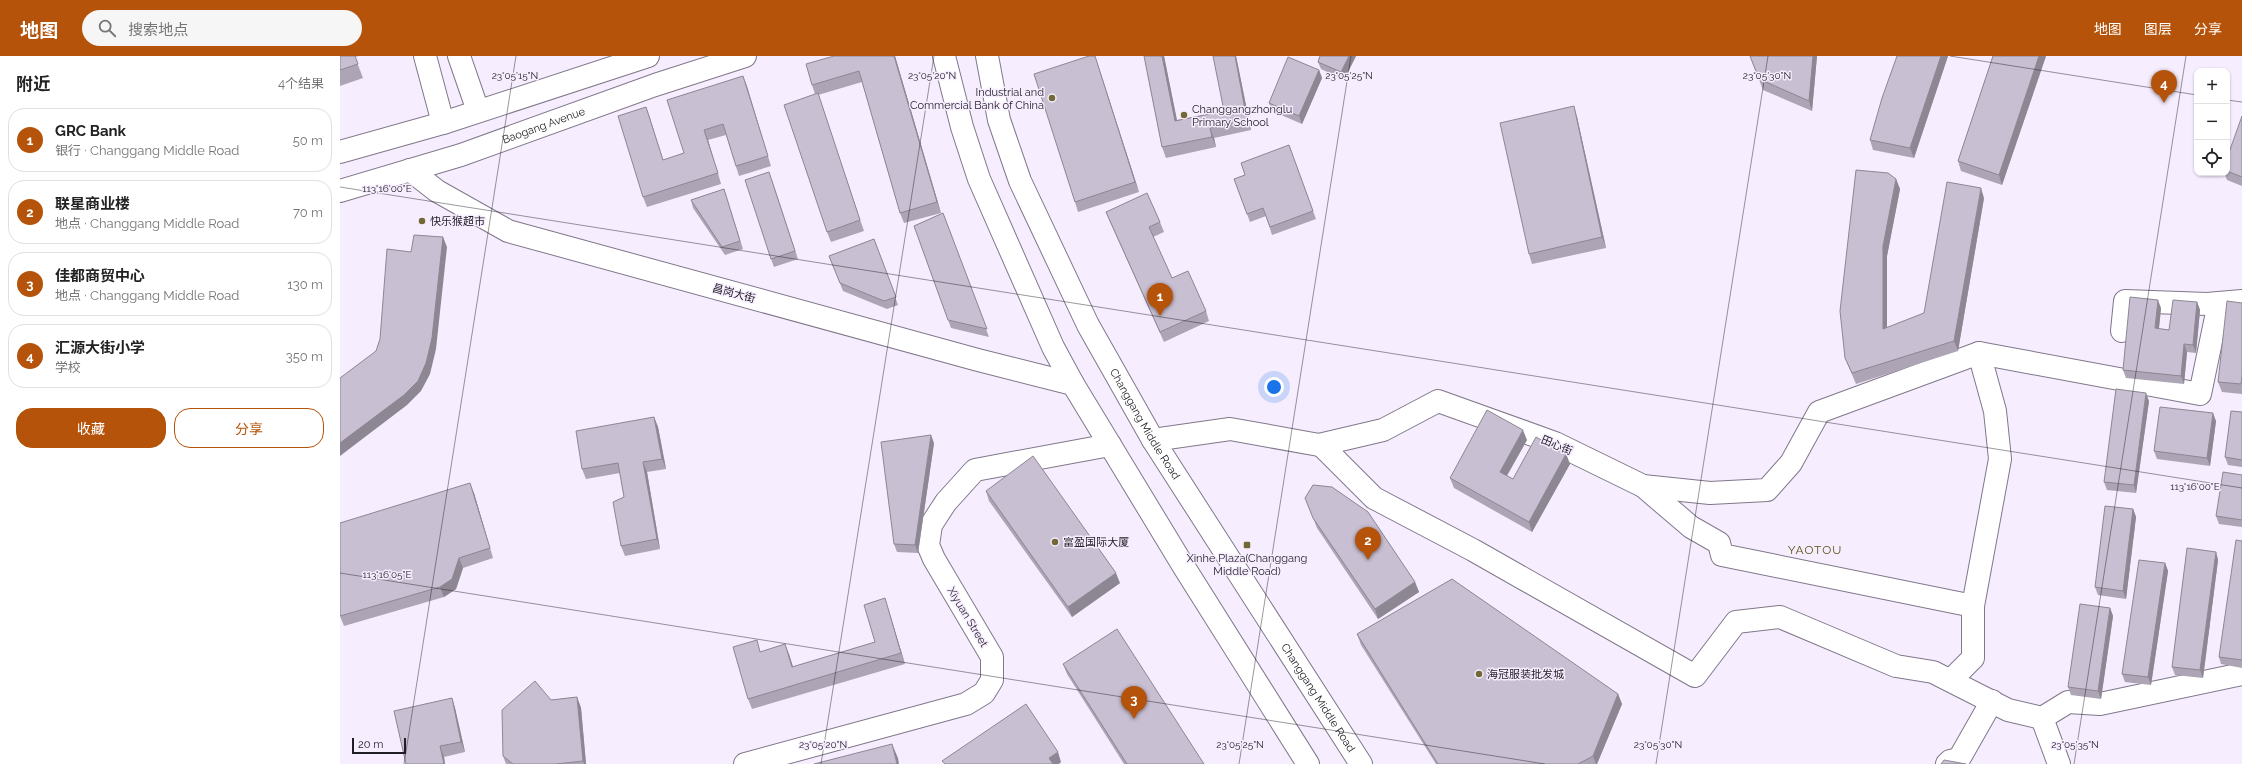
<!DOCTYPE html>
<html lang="zh">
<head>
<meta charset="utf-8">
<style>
  :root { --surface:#fff; --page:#f6f6f6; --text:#222; --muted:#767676; --line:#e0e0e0; --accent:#b45309 }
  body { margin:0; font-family:Raleway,"Noto Sans SC",sans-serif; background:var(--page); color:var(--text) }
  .controls { position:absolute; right:12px; top:12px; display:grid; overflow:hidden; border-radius:8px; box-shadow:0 1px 3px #0004 }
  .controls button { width:36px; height:36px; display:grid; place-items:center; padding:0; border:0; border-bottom:1px solid var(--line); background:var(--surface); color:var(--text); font:20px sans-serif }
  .scale { position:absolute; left:12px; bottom:10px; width:54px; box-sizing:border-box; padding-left:4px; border:2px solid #211d24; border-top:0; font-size:11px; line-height:14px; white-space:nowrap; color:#211d24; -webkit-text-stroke:3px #f6edfe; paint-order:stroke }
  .you { position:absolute; left:934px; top:331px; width:14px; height:14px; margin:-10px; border:3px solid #fff; border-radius:50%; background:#1a73e8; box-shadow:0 0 0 6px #1a73e833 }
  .badge { display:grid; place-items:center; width:26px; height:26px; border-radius:50%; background:var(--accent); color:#fff; font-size:13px; font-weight:700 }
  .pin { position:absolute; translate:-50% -33px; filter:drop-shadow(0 1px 2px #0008) }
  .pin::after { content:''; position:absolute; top:21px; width:14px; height:12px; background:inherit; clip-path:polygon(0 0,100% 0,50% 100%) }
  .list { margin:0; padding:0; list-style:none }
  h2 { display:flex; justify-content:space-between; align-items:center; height:52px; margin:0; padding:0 16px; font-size:17px }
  h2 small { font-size:13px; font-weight:400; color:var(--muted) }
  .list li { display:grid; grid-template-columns:26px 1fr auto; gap:12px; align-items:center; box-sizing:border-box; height:64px; margin:0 8px 8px; padding:0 8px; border:1px solid var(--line); border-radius:16px }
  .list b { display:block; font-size:15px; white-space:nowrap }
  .list p { margin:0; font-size:13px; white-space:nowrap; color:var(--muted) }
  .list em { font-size:13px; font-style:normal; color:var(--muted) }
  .actions { display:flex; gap:8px; padding:12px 16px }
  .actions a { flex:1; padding:9px 0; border:1px solid var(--accent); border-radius:16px; text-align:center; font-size:14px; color:var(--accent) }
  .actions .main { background:var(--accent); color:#fff }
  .icon { flex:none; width:22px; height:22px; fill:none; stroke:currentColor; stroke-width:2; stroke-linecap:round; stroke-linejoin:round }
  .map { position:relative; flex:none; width:1902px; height:708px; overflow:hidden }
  header { display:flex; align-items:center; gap:24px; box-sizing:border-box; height:56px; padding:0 20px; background:var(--accent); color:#fff }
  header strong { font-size:19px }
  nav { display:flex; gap:22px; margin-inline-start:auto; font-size:14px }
  .search { width:280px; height:36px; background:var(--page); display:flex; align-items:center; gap:10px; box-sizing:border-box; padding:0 14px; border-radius:22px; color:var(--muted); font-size:15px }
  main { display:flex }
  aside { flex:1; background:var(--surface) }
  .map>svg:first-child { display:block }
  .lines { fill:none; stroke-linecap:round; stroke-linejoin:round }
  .minor-casing { stroke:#81778a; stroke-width:24 }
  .major-casing { stroke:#81778a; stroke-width:24 }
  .minor { stroke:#fff; stroke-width:22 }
  .major { stroke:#fff; stroke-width:22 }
  .wall { fill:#ada4b5 }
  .shaded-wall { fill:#8d8693 }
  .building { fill:#c9bfd2; stroke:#8d8693 }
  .ticks { fill:none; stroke:#211d24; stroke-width:1; stroke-opacity:0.45 }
  .poi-dot { fill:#726835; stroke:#f6edfe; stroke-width:1.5 }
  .labels { text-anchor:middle; stroke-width:3; stroke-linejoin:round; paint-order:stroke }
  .poi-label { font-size:11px; fill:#211d24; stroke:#f6edfe; text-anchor:start }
  .street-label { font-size:11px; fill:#211d24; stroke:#f6edfe }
  .neighbourhood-label { font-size:12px; letter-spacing:1px; fill:#5f5316; stroke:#f6edfe }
  .ticks-label { font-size:10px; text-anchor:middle; fill:#211d24; stroke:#f6edfe; stroke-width:3; stroke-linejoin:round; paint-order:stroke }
</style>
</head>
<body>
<header>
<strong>地图</strong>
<div class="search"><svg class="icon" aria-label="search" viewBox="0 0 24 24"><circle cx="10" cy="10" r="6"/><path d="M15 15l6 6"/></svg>搜索地点</div>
<nav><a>地图</a><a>图层</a><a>分享</a></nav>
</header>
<main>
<aside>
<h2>附近<small>4个结果</small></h2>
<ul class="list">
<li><span class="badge">1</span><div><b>GRC Bank</b><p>银行 · Changgang Middle Road</p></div><em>50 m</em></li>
<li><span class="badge">2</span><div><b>联星商业楼</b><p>地点 · Changgang Middle Road</p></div><em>70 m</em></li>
<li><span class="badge">3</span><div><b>佳都商贸中心</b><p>地点 · Changgang Middle Road</p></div><em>130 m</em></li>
<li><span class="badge">4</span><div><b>汇源大街小学</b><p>学校</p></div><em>350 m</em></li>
</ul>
<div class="actions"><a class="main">收藏</a><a>分享</a></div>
</aside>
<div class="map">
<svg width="1902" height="708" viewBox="0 0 1902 708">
  <rect width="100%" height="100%" fill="#f6edfe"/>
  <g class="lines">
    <g class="minor-casing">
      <g id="minor">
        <polyline points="85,0 103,67"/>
        <polyline points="119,0 138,55"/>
        <polyline points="70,114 97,135 168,175 638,304 733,328"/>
        <polyline points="1782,275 1785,245 1867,248 1902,245"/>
        <polyline points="813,384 890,373 979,389 1043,374 1098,345 1215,387 1303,430 1370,437 1427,434 1451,407 1479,356 1639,297 1860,338 1879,247"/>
        <polyline points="981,389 1034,442 1133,494 1355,620 1396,566 1440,561 1556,610 1593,616 1668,654 1702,662 1728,646 1760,648 1902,618"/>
        <polyline points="1303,430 1351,471 1379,487 1382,499 1633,550"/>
        <polyline points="1611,624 1633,602 1633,550 1660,403 1655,355 1639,297"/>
        <polyline points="1702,662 1719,708"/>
        <polyline points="405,708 626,648 644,637 652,624 652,601 594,503 588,489 591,469 606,446 635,414 770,389"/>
        <polyline points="1607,708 1610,705 1619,703 1652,645"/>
      </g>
    </g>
    <g class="major-casing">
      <g id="major">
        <polyline points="604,0 622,71 639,123 713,291 733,328 844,511 968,708"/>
        <path id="s1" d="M 647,0 L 659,64 L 680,125 L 748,269 L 813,384 L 1021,708"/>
        <polyline points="0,96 103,67 308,0"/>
        <path id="s2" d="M 0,135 L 121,99 L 315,29 L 405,0"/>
      </g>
    </g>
    <use href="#minor" class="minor"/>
    <use href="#major" class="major"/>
  </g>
  <g class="wall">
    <polygon points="0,0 19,0 15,1 23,22 0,30"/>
    <polygon points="555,0 601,157 564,167 560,157 522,26 478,39 524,175 491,186 487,176 475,38 472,29"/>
    <polygon points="804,0 824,0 837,64 884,55 896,0 911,74 874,82 876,91 826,102 822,91"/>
    <polygon points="980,0 1016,0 1004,24 981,13 978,6"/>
    <polygon points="1410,0 1477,0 1472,55 1423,34"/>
    <polygon points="1557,0 1608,0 1574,102 1533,94 1530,84"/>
    <polygon points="1653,0 1706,0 1662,129 1621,115 1618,105"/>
    <polygon points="758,9 799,136 738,156 735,146"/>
    <polygon points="979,14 982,22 962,68 932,55 929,47"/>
    <polygon points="403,20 431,110 399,120 386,79 368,84 381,128 307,151 303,141 306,51 323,104 344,97"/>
    <polygon points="1902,60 1902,130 1887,124 1884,117 1887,117"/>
    <polygon points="1237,61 1266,192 1192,208 1189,198"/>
    <polygon points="949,89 976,163 932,179 926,160 910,166 894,123 905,119"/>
    <polygon points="1556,123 1560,133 1547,200 1547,272 1584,257 1644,142 1618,295 1516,328 1505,302"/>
    <polygon points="432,124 458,203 434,211 431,203"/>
    <polygon points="384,133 403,193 385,199 353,152 351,144"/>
    <polygon points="766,156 820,166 824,176 813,181 832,222 866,255 869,265 824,286 770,166"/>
    <polygon points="603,157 649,281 611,272 574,170"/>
    <polygon points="534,183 558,249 547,253 503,235 489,200"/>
    <polygon points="1857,246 1860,254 1856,297 1847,296 1844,328 1786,322 1783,314 1821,252 1819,273 1829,274"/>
    <polygon points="1902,247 1902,338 1882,336 1878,326"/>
    <polygon points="1809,345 1796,437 1767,434 1764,426"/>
    <polygon points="1902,356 1902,411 1888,409 1885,401"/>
    <polygon points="314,361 318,371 326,413 307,416 320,493 285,500 281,490 284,441 280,417 246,423 242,413"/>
    <polygon points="1876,365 1870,410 1817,403 1814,395"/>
    <polygon points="1187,384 1167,420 1173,423 1226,398 1230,408 1192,476 1114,432 1110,422"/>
    <polygon points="594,387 578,497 557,496 554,488"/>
    <polygon points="1902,419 1902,471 1879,468 1876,460"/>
    <polygon points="646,435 780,527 732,561 649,445"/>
    <polygon points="134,437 153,502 123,512 116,533 104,541 4,570 0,560 0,467"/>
    <polygon points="965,442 1075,526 1079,536 1038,563 977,472"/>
    <polygon points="1793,453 1796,461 1786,543 1758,539 1755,531"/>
    <polygon points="1902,485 1902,612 1881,608 1879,601"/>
    <polygon points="1876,496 1878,504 1863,622 1835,619 1832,611"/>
    <polygon points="1825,507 1828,515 1811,629 1785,626 1782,618"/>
    <polygon points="548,552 565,608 412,653 408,643 421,596 449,598 453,611 535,586"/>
    <polygon points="1770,552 1773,560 1761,643 1731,639 1728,631"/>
    <polygon points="1017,578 1278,638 1282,648 1257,708 1096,708 1021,589"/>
    <polygon points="723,608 864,708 784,708 727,618"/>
    <polygon points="237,641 241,652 246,708 166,708 163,700 211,644"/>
    <polygon points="112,642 115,652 125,696 104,701 105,708 66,708"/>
  </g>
  <g class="shaded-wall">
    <polygon points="554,0 555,0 601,157 597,146"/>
    <polygon points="755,0 758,9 799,136 795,126"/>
    <polygon points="822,0 824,0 839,75 835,65"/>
    <polygon points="895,0 896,0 911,74 907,64"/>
    <polygon points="1009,0 1016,0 1004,24 1001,16"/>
    <polygon points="1473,0 1477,0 1472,55 1469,45"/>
    <polygon points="1601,0 1608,0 1574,102 1570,92"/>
    <polygon points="1699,0 1706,0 1662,129 1659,119"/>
    <polygon points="979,14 982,22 962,68 959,60"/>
    <polygon points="403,20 407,30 431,110 428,100"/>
    <polygon points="1234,50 1237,61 1266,192 1262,181"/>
    <polygon points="306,51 310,62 326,114 323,104"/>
    <polygon points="870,72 874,82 876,91 872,81"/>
    <polygon points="364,74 368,84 381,128 378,117"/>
    <polygon points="1556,123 1560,133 1547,200 1547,283 1543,273 1543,190"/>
    <polygon points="1641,132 1644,142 1618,295 1614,285"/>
    <polygon points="103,181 107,191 96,293 90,318 81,335 67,349 0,400 0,387"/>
    <polygon points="1818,244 1821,252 1818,280 1815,272"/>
    <polygon points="1857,246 1860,254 1856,297 1853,289"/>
    <polygon points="1844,288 1847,296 1844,328 1841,320"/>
    <polygon points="1806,337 1809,345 1796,437 1794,429"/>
    <polygon points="1873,357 1876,365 1870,410 1867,402"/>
    <polygon points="314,361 318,371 326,413 322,403"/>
    <polygon points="1183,374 1187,384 1163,426 1160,416"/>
    <polygon points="591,379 594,387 578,497 575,489"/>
    <polygon points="1226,398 1230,408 1192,476 1189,466"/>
    <polygon points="303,406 307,416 320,493 317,483"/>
    <polygon points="130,427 134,437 153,502 150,492"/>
    <polygon points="1793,453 1796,461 1786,543 1783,535"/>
    <polygon points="1876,496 1878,504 1863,622 1860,614"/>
    <polygon points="119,502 123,512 116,533 104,541 100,531"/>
    <polygon points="1825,507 1828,515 1811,629 1808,621"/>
    <polygon points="776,517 780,527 732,561 728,551"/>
    <polygon points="1075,526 1079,536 1038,563 1035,553"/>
    <polygon points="545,542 548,552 565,608 561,597"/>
    <polygon points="1770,552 1773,560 1761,643 1758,635"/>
    <polygon points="445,588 449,598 456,621 452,611"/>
    <polygon points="1278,638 1282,648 1257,708 1256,708 1253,700"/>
    <polygon points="237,641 241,652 246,708 244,708 243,705"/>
    <polygon points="112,642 115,652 125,696 121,686"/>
    <polygon points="552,688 558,702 559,708 557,708"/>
    <polygon points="100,690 104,701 105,708 104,708"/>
    <polygon points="718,696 721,706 719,708 711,708 709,702"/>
  </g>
  <g class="building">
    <polygon points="0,0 15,0 18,8 0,14"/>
    <polygon points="494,0 554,0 597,146 560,157 519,15 472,29 466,8"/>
    <polygon points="749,0 755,0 795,126 735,146 694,18"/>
    <polygon points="804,0 822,0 835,65 884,55 873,0 895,0 907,64 870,72 872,81 822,91"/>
    <polygon points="980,0 1009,0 1001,16 978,6"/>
    <polygon points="1410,0 1473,0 1469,45 1419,23"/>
    <polygon points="1557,0 1601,0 1570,92 1530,84 1542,42"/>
    <polygon points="1653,0 1699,0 1659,119 1618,105"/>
    <polygon points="948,1 979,14 959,60 929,47"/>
    <polygon points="403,20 428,100 396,110 383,68 364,74 378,117 303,141 278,60 306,51 323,104 344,97 327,44"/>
    <polygon points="478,37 520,164 487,176 444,49"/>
    <polygon points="1234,50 1262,181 1189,198 1160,67"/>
    <polygon points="1902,60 1902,121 1887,115 1887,102"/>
    <polygon points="949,89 973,155 930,171 923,152 907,158 894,123 905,119 901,107"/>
    <polygon points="1516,114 1548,117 1556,123 1543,190 1543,273 1584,257 1607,126 1641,132 1614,285 1512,317 1505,302 1500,255"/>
    <polygon points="429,116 455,195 431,203 405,124"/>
    <polygon points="384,133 400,185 382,191 351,144"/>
    <polygon points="807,137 820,166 809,171 832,222 848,215 866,255 820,276 766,156"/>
    <polygon points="603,157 647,273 608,264 574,170"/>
    <polygon points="74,179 103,181 92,282 86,307 78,325 64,339 0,387 0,322 36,295 40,283 47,193 71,196"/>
    <polygon points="534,183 556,241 544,245 500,227 489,200"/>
    <polygon points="1790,241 1818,244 1815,272 1829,274 1833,244 1857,246 1853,289 1844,288 1841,320 1783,314"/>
    <polygon points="1887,245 1902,247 1902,319 1901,328 1878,326"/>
    <polygon points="1776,333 1806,337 1794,429 1764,426"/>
    <polygon points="1820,351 1873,357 1867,402 1814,395"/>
    <polygon points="1147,354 1183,374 1160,416 1173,423 1196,381 1226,398 1189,466 1110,422"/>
    <polygon points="1891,355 1902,356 1902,404 1885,401"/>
    <polygon points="314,361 322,403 303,406 317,483 281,490 273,446 284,441 278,407 242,413 236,375"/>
    <polygon points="591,379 575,489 554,488 541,386"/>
    <polygon points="693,400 776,517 728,551 646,435"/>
    <polygon points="1883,416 1902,419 1902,464 1876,460"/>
    <polygon points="130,427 150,492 119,502 112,523 100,531 0,560 0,467"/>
    <polygon points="973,429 992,431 1028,456 1075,526 1035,553 973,462 965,442"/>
    <polygon points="1765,450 1793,453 1783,535 1755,531"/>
    <polygon points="1896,484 1902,485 1902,604 1879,601"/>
    <polygon points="1847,492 1876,496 1860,614 1832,611"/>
    <polygon points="1799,504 1825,507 1808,621 1782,618"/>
    <polygon points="1112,523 1278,638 1253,700 1238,708 1098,708 1017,578"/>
    <polygon points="545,542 561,597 408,643 393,591 417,584 420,596 445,588 452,611 535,586 524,549"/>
    <polygon points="1740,548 1770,552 1758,635 1728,631"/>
    <polygon points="777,573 864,708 787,708 723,608"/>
    <polygon points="195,625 211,644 237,641 243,705 216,708 173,708 163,700 162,654"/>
    <polygon points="112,642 121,686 100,690 104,708 66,708 54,655"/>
    <polygon points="686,648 718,696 709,702 713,708 605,708 602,705"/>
    <polygon points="552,688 557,708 474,708"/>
    <polygon points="1604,704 1626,708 1601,708"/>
  </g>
  <path class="ticks" d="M 1610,0 L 1857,39M 1887,44 L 1902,46M 0,131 L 1902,432M 0,517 L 1205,708M 64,708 L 176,0M 481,708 L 594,0M 899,708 L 1011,0M 1316,708 L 1428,0M 1734,708 L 1846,0"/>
  <g class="poi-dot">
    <circle cx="712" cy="42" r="4"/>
    <circle cx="844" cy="59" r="4"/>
    <circle cx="82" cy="165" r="4"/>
    <circle cx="715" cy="486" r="4"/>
    <rect x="903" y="485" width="8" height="8" rx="2"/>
    <circle cx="1139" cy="618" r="4"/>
  </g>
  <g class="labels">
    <g class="poi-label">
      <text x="704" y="40" text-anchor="end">Industrial and<tspan x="704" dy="13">Commercial Bank of China</tspan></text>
      <text x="852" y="57">Changgangzhonglu<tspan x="852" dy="13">Primary School</tspan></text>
      <text x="90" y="169">快乐猴超市</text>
      <text x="723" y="490">富盈国际大厦</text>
      <text x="907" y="506" text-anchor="middle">Xinhe Plaza(Changgang<tspan x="907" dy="13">Middle Road)</tspan></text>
      <text x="1147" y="622">海冠服装批发城</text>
    </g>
    <g class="street-label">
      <text dy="4" stroke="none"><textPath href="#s2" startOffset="214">Baogang Avenue</textPath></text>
      <text transform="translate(394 237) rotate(15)" y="4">昌岗大街</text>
      <text dy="4" stroke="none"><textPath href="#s1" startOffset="403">Changgang Middle Road</textPath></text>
      <text transform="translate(1217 389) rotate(23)" y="4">田心街</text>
      <text transform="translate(628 561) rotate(59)" y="4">Xiyuan Street</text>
      <text dy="4" stroke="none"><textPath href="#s1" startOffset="727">Changgang Middle Road</textPath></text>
    </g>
    <g class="neighbourhood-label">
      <text x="1475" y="498">YAOTOU</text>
    </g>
  </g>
  <g class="ticks-label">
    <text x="175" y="23">23°05'15"N</text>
    <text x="592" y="23">23°05'20"N</text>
    <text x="1009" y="23">23°05'25"N</text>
    <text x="1427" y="23">23°05'30"N</text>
    <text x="47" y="136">113°16'00"E</text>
    <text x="1855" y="434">113°16'00"E</text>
    <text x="47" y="522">113°16'05"E</text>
    <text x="483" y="692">23°05'20"N</text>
    <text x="900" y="692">23°05'25"N</text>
    <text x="1318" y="692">23°05'30"N</text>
    <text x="1735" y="692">23°05'35"N</text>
  </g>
</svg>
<div class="controls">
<button>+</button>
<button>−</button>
<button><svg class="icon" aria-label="locate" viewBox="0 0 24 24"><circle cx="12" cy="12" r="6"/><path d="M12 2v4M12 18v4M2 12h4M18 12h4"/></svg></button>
</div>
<div class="scale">20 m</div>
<div class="you"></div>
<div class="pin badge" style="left:820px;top:260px">1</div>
<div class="pin badge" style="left:1028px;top:504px">2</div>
<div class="pin badge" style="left:794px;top:663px">3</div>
<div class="pin badge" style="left:1824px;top:47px">4</div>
</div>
</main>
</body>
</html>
